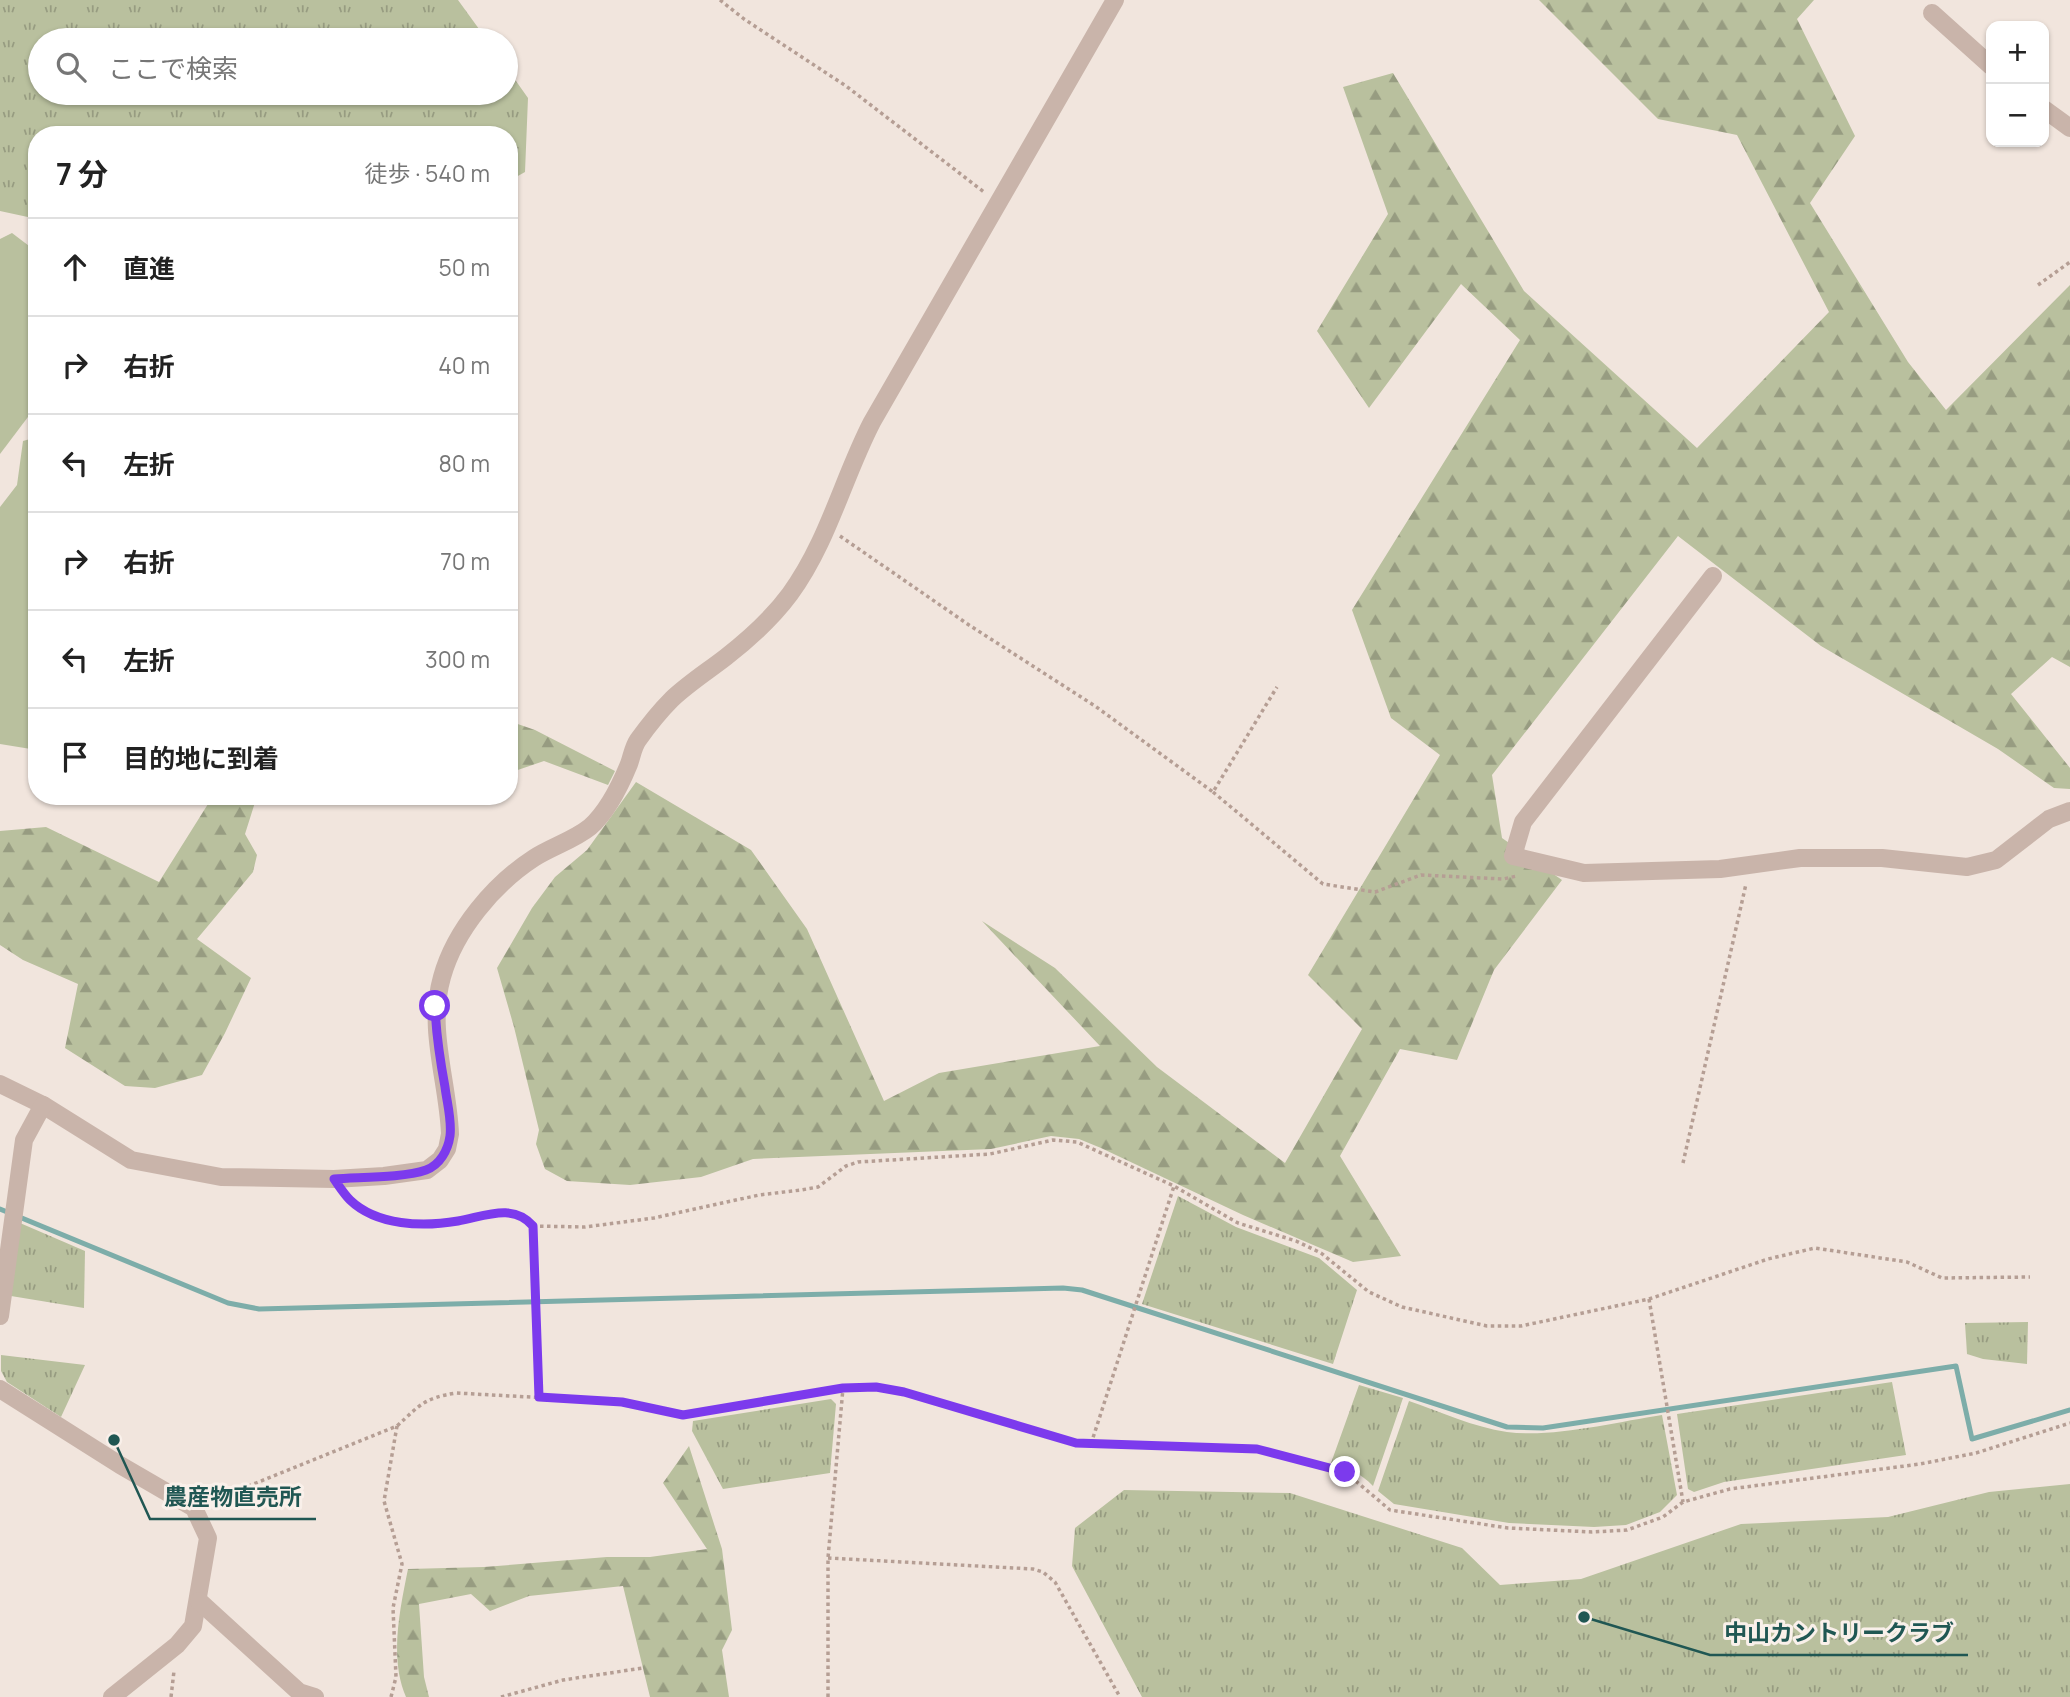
<!DOCTYPE html>
<html lang="ja">
<head>
<meta charset="utf-8">
<style>
  :root { --surface:#fff; --page:#f6f6f6; --text:#222; --muted:#767676; --line:#e0e0e0 }
  body { margin:0; font-family:Manrope,"Noto Sans JP",sans-serif; background:var(--page); color:var(--text) }
  .controls { position:absolute; right:21px; top:21px; display:grid; overflow:hidden; border-radius:14px; box-shadow:0 2px 5px #0004 }
  .controls button { width:63px; height:63px; display:grid; place-items:center; padding:0; border:0; border-bottom:2px solid var(--line); background:var(--surface); color:var(--text); font:35px sans-serif }
  .stop { position:absolute; width:21px; height:21px; margin:-16px; border:5px solid #7c3aed; border-radius:50%; background:#fff }
  .stop.end { background:#7c3aed; border-color:#fff; box-shadow:0 2px 7px #0008 }
  .list { margin:0; padding:0; list-style:none }
  h2 { display:flex; justify-content:space-between; align-items:center; height:91px; margin:0; padding:0 28px; font-size:30px }
  h2 small { font-size:23px; font-weight:400; color:var(--muted) }
  .list li { display:grid; grid-template-columns:46px 1fr auto; gap:21px; align-items:center; box-sizing:border-box; height:98px; padding:0 28px; border-top:2px solid var(--line) }
  .list b { display:block; font-size:26px; white-space:nowrap }
  .list em { font-size:23px; font-style:normal; color:var(--muted) }
  .icon { flex:none; width:38px; height:38px; fill:none; stroke:currentColor; stroke-width:2; stroke-linecap:round; stroke-linejoin:round }
  .map { position:relative; flex:none; width:2070px; height:1697px; overflow:hidden }
  .search { position:absolute; background:var(--surface); box-shadow:0 2px 5px #0004; left:28px; top:28px; width:490px; height:77px; display:flex; align-items:center; gap:18px; box-sizing:border-box; padding:0 24px; border-radius:38px; color:var(--muted); font-size:26px }
  .panel { position:absolute; background:var(--surface); box-shadow:0 2px 5px #0004; left:28px; top:126px; width:490px; height:679px; border-radius:28px }
  .map>svg:first-child { display:block }
  .grass { fill:url(#grass-tufts) }
  .forest { fill:url(#forest-firs) }
  .garden { fill:#b9c09e }
  .lines { fill:none; stroke-linecap:round; stroke-linejoin:round }
  .stream { stroke:#7dada9; stroke-width:5 }
  .path { stroke:#b59e94; stroke-width:3.5; stroke-dasharray:3.5 3.5; stroke-linecap:butt }
  .minor { stroke:#c9b4aa; stroke-width:18 }
  .route { stroke:#7c3aed; stroke-width:9 }
  .leader { fill:none; stroke:#205753; stroke-width:2.5 }
  .callout-dot { fill:#205753; stroke:#f9f0ea; stroke-width:2.5 }
  .callout-label { font-size:23px; text-anchor:middle; font-weight:bold; fill:#205753; stroke:#f9f0ea; stroke-width:6; stroke-linejoin:round; paint-order:stroke }
</style>
</head>
<body>
<div class="map">
<svg width="2070" height="1697" viewBox="0 0 2070 1697">
  <defs>
    <pattern id="grass-tufts" width="24" height="20" patternUnits="userSpaceOnUse" patternTransform="scale(1.75)"><rect width="24" height="20" fill="#b9c09e"/><path d="M3 7l-1-3M5 7V3M7 7l1-3M15 17l-1-3M17 17v-4M19 17l1-3" fill="none" stroke="#979c81"/></pattern>
    <pattern id="forest-firs" width="22" height="20" patternUnits="userSpaceOnUse" patternTransform="scale(1.75)"><rect width="22" height="20" fill="#b9c09e"/><path d="M5 1l3.5 6h-7zM16 11l3.5 6h-7z" fill="#979c81"/></pattern>
  </defs>
  <rect width="100%" height="100%" fill="#f1e5dd"/>
  <g class="grass">
    <polygon points="0,0 458,0 487,40 40,40 40,93 506,93 506,67 528,98 525,172 509,181 509,135 37,135 37,219 0,211"/>
    <polygon points="1178,1196 1236,1227 1319,1258 1357,1290 1333,1364 1142,1304"/>
    <polygon points="20,1223 85,1251 84,1308 11,1296"/>
    <polygon points="2028,1322 2027,1364 1983,1359 1967,1354 1965,1323"/>
    <polygon points="1,1355 85,1365 61,1417 7,1382 1,1371"/>
    <polygon points="1892,1382 1906,1455 1724,1482 1694,1492 1688,1489 1677,1414"/>
    <path d="M 1359,1385 L 1403,1398 L 1373,1486 C 1361,1473 1347,1468 1331,1463 Z"/>
    <polygon points="831,1399 836,1404 830,1473 723,1489 692,1431 693,1421"/>
    <path d="M 1409,1401 C 1441,1412 1473,1427 1507,1432 C 1553,1438 1616,1422 1662,1415 L 1677,1495 L 1660,1512 L 1626,1525 L 1594,1527 L 1509,1523 L 1394,1504 L 1378,1491 Z"/>
    <polygon points="2070,1484 2070,1697 1142,1697 1072,1566 1075,1528 1124,1490 1290,1493 1462,1548 1500,1585 1581,1579 1741,1524 1888,1517 1989,1492"/>
  </g>
  <g class="forest">
    <polygon points="1539,0 1814,0 1797,19 1855,136 1810,203 1908,362 1946,410 2070,285 2070,667 2052,657 2011,694 2070,768 2070,789 2054,788 1998,749 1821,646 1678,536 1492,775 1502,838 1562,880 1494,970 1457,1060 1400,1049 1340,1156 1401,1256 1353,1262 1243,1215 1101,1148 1079,1139 1051,1136 991,1149 753,1159 701,1177 630,1185 567,1181 545,1169 536,1144 539,1130 514,1027 497,968 532,908 555,877 587,850 636,782 751,850 807,929 884,1101 939,1073 1100,1046 982,921 1055,968 1157,1067 1285,1163 1362,1029 1308,975 1440,755 1391,718 1352,610 1520,340 1461,284 1369,408 1317,331 1388,214 1343,87 1393,73 1524,291 1697,448 1829,312 1737,135 1658,119"/>
    <polygon points="509,721 535,730 615,771 608,785 544,761 509,773"/>
    <polygon points="232,796 257,796 245,834 257,855 253,872 197,939 251,978 225,1033 202,1075 155,1088 125,1086 65,1048 78,984 23,960 0,945 0,831 46,827 159,882 208,804 230,801"/>
    <path d="M 689,1446 L 722,1549 L 732,1630 L 722,1650 L 729,1697 L 650,1697 L 623,1586 L 529,1596 L 490,1611 L 471,1594 L 419,1604 L 424,1677 L 429,1697 L 406,1697 C 389,1658 400,1609 408,1569 L 484,1567 L 607,1557 L 650,1557 L 707,1549 L 663,1483 Z"/>
  </g>
  <g class="garden">
    <polygon points="12,233 37,252 37,405 0,454 0,239"/>
    <polygon points="37,437 37,750 0,744 0,507 17,485 23,441"/>
  </g>
  <g class="lines">
    <polyline class="stream" points="0,1209 228,1303 259,1309 1063,1288 1082,1290 1507,1427 1543,1428 1956,1366 1972,1439 2070,1410"/>
    <g class="path">
      <polyline points="720,0 744,19 846,86 984,192"/>
      <polyline points="2038,285 2070,262"/>
      <polyline points="840,536 969,625 1095,706 1213,792 1277,687"/>
      <polyline points="1213,792 1323,884 1375,892 1421,875 1503,879 1517,876"/>
      <polyline points="1683,1163 1746,884"/>
      <path d="M 345,1195 C 356,1210 374,1216 392,1220 C 402,1222 414,1225 424,1224 C 435,1224 446,1223 457,1221 C 483,1217 513,1201 533,1226 L 539,1397"/>
      <polyline points="533,1226 585,1227 654,1218 759,1195 801,1190 818,1187 846,1166 858,1162 990,1154 1053,1140 1077,1142 1174,1186 1238,1223 1296,1241 1321,1253 1369,1292 1402,1307 1487,1326 1521,1326 1649,1299 1768,1259 1815,1248 1907,1262 1942,1278 2030,1277"/>
      <polyline points="1649,1299 1683,1502"/>
      <polyline points="1091,1444 1174,1186"/>
      <path d="M 209,1502 L 397,1426 C 420,1405 424,1398 456,1393 L 622,1402 L 683,1415 L 843,1388 L 876,1387 L 904,1392 L 1076,1443 L 1257,1449 L 1345,1472 L 1390,1510 L 1508,1528 L 1592,1532 L 1627,1530 L 1663,1517 L 1683,1502 L 1730,1489 L 1920,1464 L 1976,1453 L 2070,1423"/>
      <polyline points="828,1558 1033,1569 1043,1572 1055,1582 1120,1697"/>
      <polyline points="171,1697 174,1671"/>
      <polyline points="391,1697 396,1677 393,1608 402,1564 384,1501 397,1426"/>
      <polyline points="501,1697 563,1680 643,1668"/>
      <polyline points="828,1697 828,1558 843,1388"/>
    </g>
    <g class="minor">
      <polyline points="1932,13 1991,66"/>
      <polyline points="2044,109 2070,128"/>
      <polyline points="1713,576 1523,822 1513,856 1584,873 1720,869 1800,858 1882,858 1967,867 1996,860 2049,819 2070,811"/>
      <path d="M 0,1084 L 43,1105 L 131,1160 L 221,1177 L 334,1179 L 384,1176 L 427,1170 L 440,1160 L 447,1149 L 450,1134 C 448,1081 427,1029 442,977 C 455,930 494,884 534,858 C 551,847 574,840 590,827 C 607,812 620,786 629,764 C 632,756 633,747 638,740 C 648,726 660,711 672,699 C 689,683 708,671 726,657 C 749,639 773,617 790,594 C 828,542 843,478 872,422 L 1115,0"/>
      <polyline points="0,1316 24,1140 43,1105"/>
      <polyline points="0,1389 120,1465 194,1508 208,1538 193,1626 177,1645 112,1697"/>
      <polyline points="199,1601 299,1692 315,1697"/>
    </g>
  </g>
  <g class="lines">
    <path class="route" d="M 435,1006 C 436,1034 440,1060 445,1087 C 447,1103 452,1120 450,1136 C 448,1150 440,1165 426,1170 C 403,1178 359,1177 334,1179 C 339,1186 344,1194 350,1200 C 377,1226 423,1227 458,1221 C 483,1217 513,1202 533,1226 L 539,1397 L 622,1402 L 683,1415 L 843,1388 L 876,1387 L 904,1392 L 1076,1443 L 1257,1449 L 1345,1472"/>
  </g>
  <path class="leader" d="M114 1440L150 1519H316M1584 1617L1710 1655H1968"/>
  <g class="callout-dot">
    <circle cx="114" cy="1440" r="7"/>
    <circle cx="1584" cy="1617" r="7"/>
  </g>
  <g class="callout-label">
    <text x="233" y="1505">農産物直売所</text>
    <text x="1839" y="1641">中山カントリークラブ</text>
  </g>
</svg>
<div class="controls">
<button>+</button>
<button>−</button>
</div>
<div class="stop" style="left:435px;top:1006px"></div>
<div class="stop end" style="left:1345px;top:1472px"></div>
<div class="search"><svg class="icon" aria-label="search" viewBox="0 0 24 24"><circle cx="10" cy="10" r="6"/><path d="M15 15l6 6"/></svg>ここで検索</div>
<section class="panel">
<h2>7 分<small>徒歩 · 540 m</small></h2>
<ul class="list">
<li><svg class="icon" aria-label="ahead" viewBox="0 0 24 24"><path d="M12 20V5M6 11l6-6 6 6"/></svg><div><b>直進</b></div><em>50 m</em></li>
<li><svg class="icon" aria-label="right" viewBox="0 0 24 24"><path d="M7 20v-9h11M14 6l5 5-5 5"/></svg><div><b>右折</b></div><em>40 m</em></li>
<li><svg class="icon" aria-label="left" viewBox="0 0 24 24"><path d="M17 20v-9H6M10 6l-5 5 5 5"/></svg><div><b>左折</b></div><em>80 m</em></li>
<li><svg class="icon" aria-label="right" viewBox="0 0 24 24"><path d="M7 20v-9h11M14 6l5 5-5 5"/></svg><div><b>右折</b></div><em>70 m</em></li>
<li><svg class="icon" aria-label="left" viewBox="0 0 24 24"><path d="M17 20v-9H6M10 6l-5 5 5 5"/></svg><div><b>左折</b></div><em>300 m</em></li>
<li><svg class="icon" aria-label="arrive" viewBox="0 0 24 24"><path d="M6 21V4h12l-3 4 3 4H6"/></svg><div><b>目的地に到着</b></div></li>
</ul>
</section>
</div>
</body>
</html>
